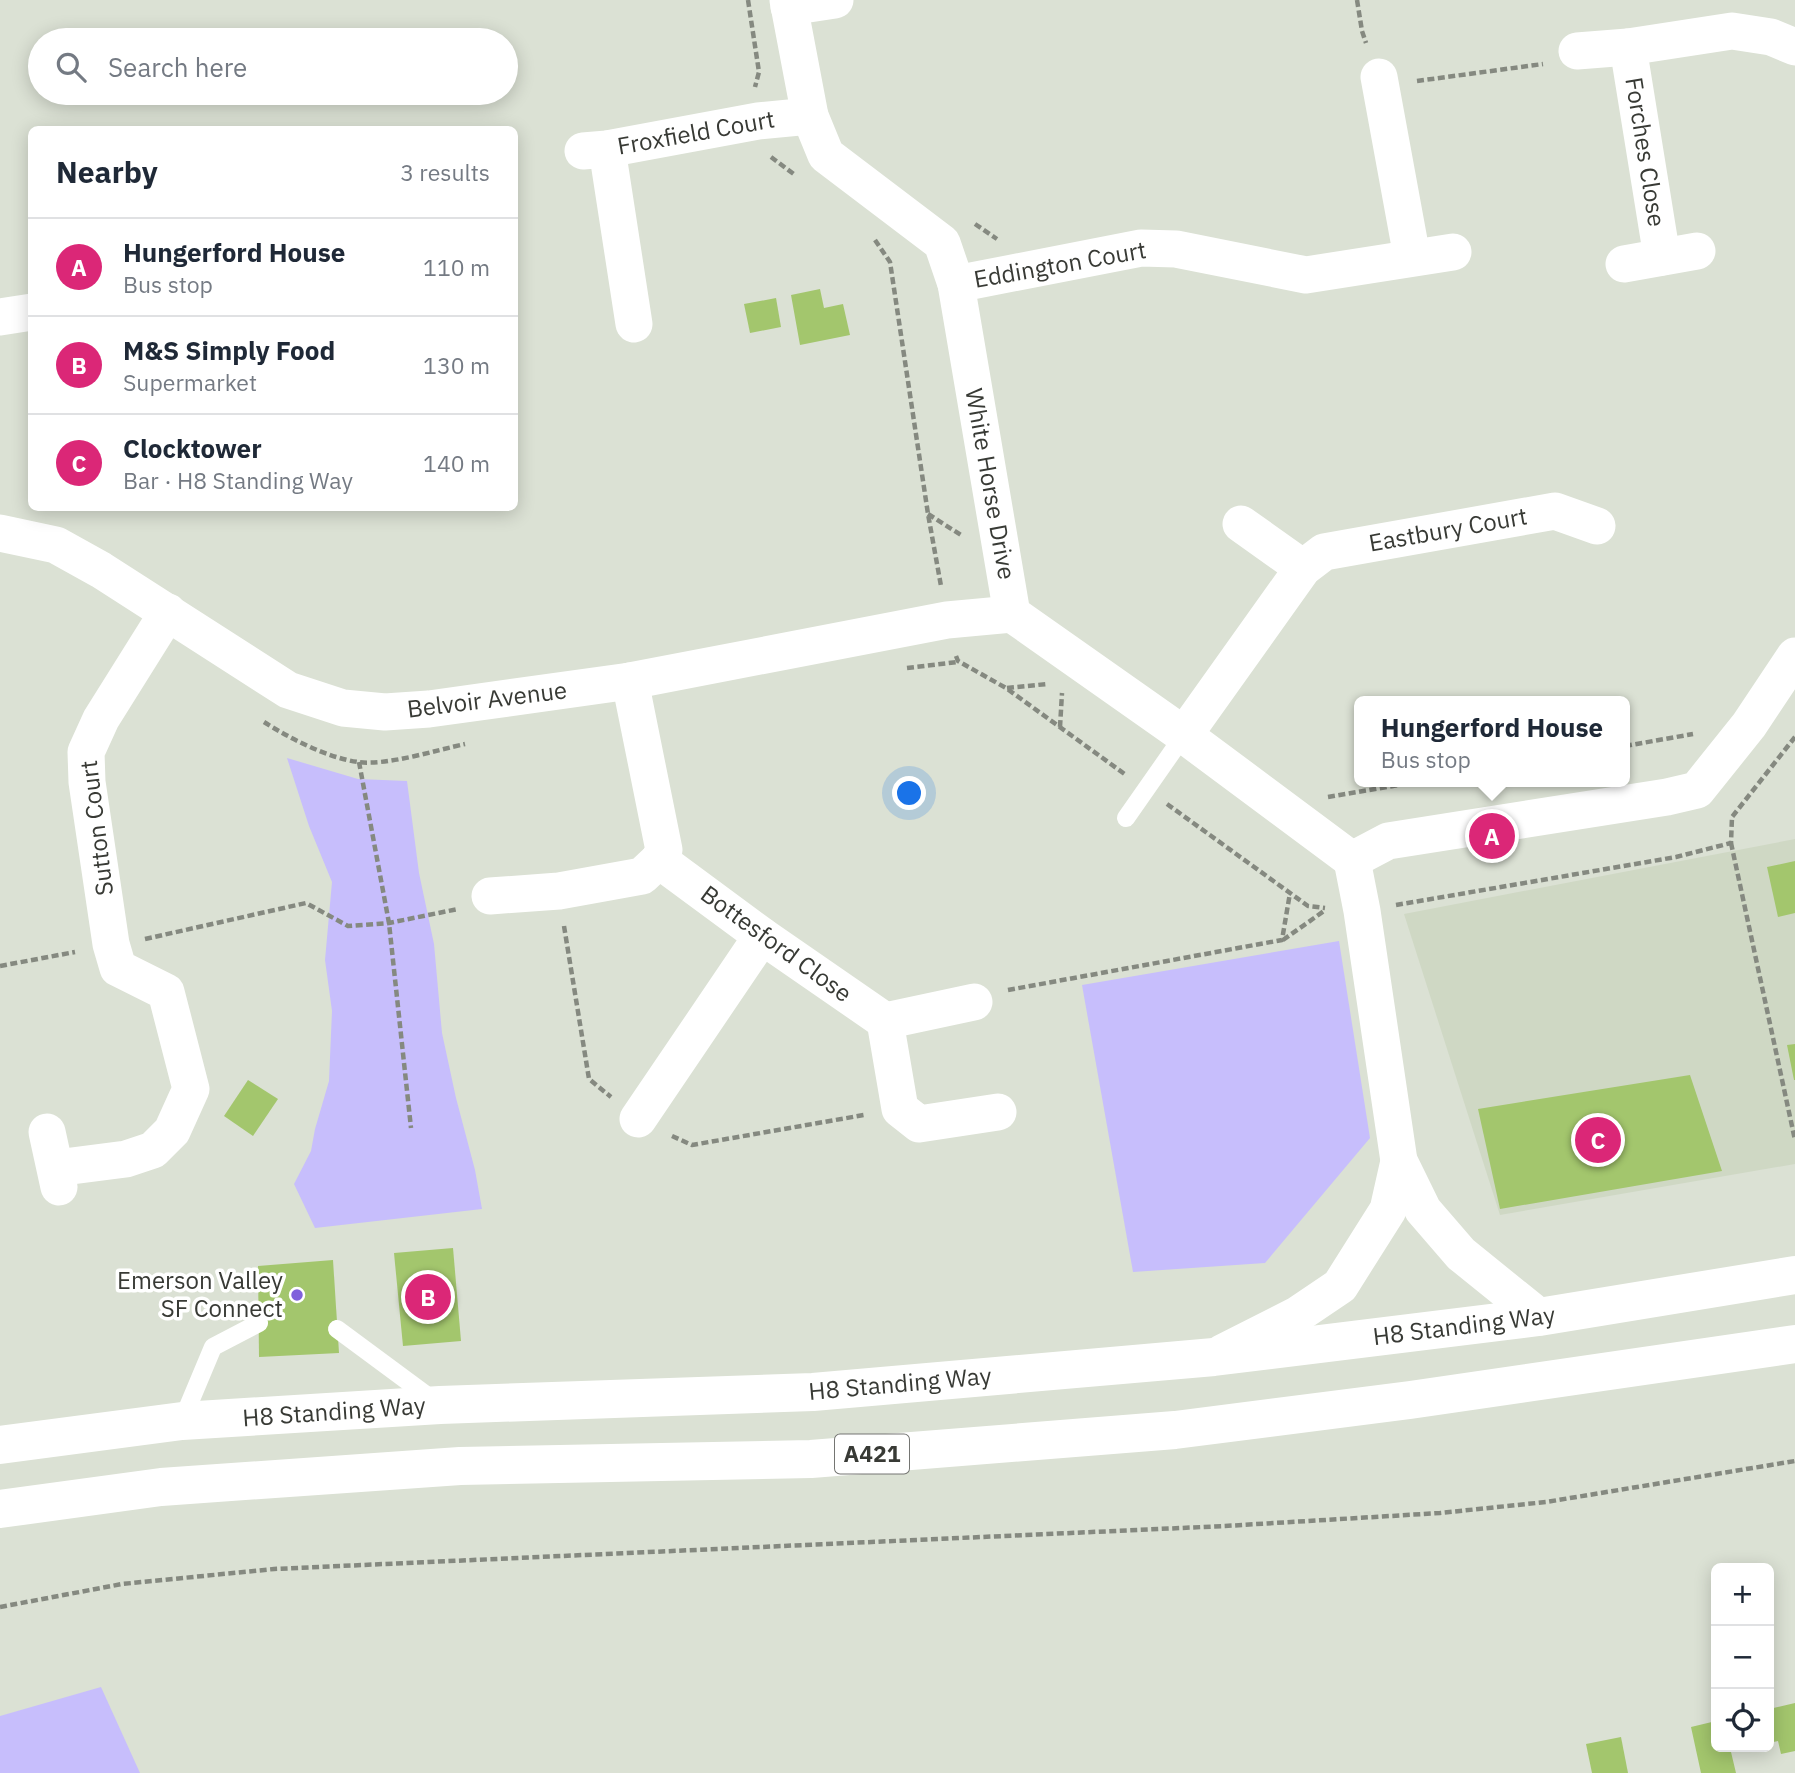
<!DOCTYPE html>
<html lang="en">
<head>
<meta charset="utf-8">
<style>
  :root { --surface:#fff; --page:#f2f2f3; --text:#1f2937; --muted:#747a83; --line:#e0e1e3; --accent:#db2777 }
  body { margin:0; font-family:"IBM Plex Sans",sans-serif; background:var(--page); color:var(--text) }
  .controls { position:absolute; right:21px; bottom:21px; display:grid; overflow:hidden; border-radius:10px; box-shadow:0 4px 18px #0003 }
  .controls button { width:63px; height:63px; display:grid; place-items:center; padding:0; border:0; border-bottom:2px solid var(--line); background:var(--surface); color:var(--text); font:35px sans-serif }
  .you { position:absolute; left:910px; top:794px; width:24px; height:24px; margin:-18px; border:5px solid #fff; border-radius:50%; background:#1a73e8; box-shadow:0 0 0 10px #1a73e833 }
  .badge { display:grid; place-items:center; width:46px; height:46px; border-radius:50%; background:var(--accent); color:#fff; font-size:23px; font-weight:700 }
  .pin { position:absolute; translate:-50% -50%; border:4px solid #fff; box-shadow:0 2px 7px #0006 }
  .popup { position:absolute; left:1354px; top:696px; width:276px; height:91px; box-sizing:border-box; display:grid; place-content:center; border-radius:10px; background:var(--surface); filter:drop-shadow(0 2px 5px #0005); font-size:23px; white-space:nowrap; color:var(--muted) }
  .popup b { font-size:26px; color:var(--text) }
  .popup::after { content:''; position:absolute; left:50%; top:100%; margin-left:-14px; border:14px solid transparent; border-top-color:var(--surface) }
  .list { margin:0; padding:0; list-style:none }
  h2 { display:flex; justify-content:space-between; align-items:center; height:91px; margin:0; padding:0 28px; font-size:30px }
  h2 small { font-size:23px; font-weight:400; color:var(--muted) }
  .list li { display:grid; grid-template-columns:46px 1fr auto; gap:21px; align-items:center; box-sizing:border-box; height:98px; padding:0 28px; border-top:2px solid var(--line) }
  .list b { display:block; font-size:26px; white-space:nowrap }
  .list p { margin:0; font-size:23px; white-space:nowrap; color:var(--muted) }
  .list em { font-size:23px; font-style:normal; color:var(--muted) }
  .icon { flex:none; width:38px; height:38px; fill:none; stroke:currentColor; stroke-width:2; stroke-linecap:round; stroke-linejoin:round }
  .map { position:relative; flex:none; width:1795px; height:1773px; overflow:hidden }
  .search { position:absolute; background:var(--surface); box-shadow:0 4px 18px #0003; left:28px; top:28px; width:490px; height:77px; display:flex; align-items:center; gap:18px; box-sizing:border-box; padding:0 24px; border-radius:38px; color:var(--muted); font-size:26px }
  .panel { position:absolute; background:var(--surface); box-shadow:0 4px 18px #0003; left:28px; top:126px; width:490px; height:385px; border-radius:10px }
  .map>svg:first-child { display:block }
  .built { fill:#cfd8c4 }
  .green { fill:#c7befc }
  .building { fill:#a3c66d }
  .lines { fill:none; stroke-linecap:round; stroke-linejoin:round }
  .path { stroke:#858980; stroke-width:4.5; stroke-dasharray:7 3.5; stroke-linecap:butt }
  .lane { stroke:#fff; stroke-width:18 }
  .street { stroke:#fff; stroke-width:37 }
  .highway { stroke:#fff; stroke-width:38 }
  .poi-dot { fill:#8061dc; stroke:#fff; stroke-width:2.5 }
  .labels { text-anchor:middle; stroke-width:7; stroke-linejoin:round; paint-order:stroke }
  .shield { fill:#fff; stroke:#747572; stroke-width:2 }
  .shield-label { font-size:23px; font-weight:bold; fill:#383a35 }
  .street-label { font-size:24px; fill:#383a35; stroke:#fff }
  .poi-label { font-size:24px; fill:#383a35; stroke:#fff; text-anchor:end }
</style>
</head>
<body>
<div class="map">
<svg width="1795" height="1773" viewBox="0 0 1795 1773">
  <rect width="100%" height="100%" fill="#dbe1d4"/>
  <polygon class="built" points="1795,839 1795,1164 1500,1215 1404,914"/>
  <g class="green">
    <polygon points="287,758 358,779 407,781 419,873 434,944 442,1033 456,1098 475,1170 482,1209 315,1228 294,1184 311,1151 315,1129 329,1081 332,1011 325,960 332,882 309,826"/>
    <polygon points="1339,941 1370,1138 1265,1263 1133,1272 1082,985"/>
    <polygon points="101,1687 140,1773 0,1773 0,1716"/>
  </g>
  <g class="building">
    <polygon points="820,289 824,308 843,304 850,335 800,345 791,295"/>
    <polygon points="776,298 781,327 750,333 744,304"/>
    <polygon points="1795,861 1795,913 1778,917 1767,867"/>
    <polygon points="1795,1044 1795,1080 1794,1080 1787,1045"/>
    <polygon points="1690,1075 1722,1171 1500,1209 1478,1109"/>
    <polygon points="248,1080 278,1099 253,1136 224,1116"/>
    <polygon points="453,1248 461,1341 403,1346 394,1253"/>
    <polygon points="333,1260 339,1353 259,1357 258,1266"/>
    <polygon points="1795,1703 1795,1751 1781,1754 1778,1741 1769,1743 1769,1709"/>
    <polygon points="1716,1721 1716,1747 1748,1747 1731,1752 1736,1773 1701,1773 1691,1727"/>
    <polygon points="1621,1737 1628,1773 1592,1773 1586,1744"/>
  </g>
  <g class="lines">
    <g class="path">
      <polyline points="748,0 759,72 755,87"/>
      <polyline points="1357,0 1362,31 1366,43"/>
      <polyline points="1417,81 1543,64"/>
      <polyline points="771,157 795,175"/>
      <polyline points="975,224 997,239"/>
      <polyline points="875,240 890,262 928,514 941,586"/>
      <polyline points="928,514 961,535"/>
      <polyline points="956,656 958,661 1006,688 1126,775"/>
      <polyline points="907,668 958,662"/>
      <polyline points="1007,688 1047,684"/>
      <path d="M 264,722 C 289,738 328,758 358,762 C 386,766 437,750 465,744"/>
      <polyline points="1060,727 1062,693"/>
      <polyline points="1625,746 1693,734"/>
      <polyline points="359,762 389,923 411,1128"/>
      <polyline points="1328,797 1416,782"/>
      <polyline points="1167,804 1308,906 1325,908"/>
      <polyline points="1731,843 1795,1140"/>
      <polyline points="1396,905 1676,857 1731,843 1732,817 1795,737"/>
      <polyline points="564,926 589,1079 611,1097"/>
      <polyline points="145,939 306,903 348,926 389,923 458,909"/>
      <polyline points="1283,940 1324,911"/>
      <polyline points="0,966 75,952"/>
      <polyline points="1008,990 1282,940 1290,893"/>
      <polyline points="672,1136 692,1145 864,1115"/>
      <polyline points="0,1607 122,1584 274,1569 1225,1526 1440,1513 1546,1502 1795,1461"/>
    </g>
    <g class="lane">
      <polyline points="1126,818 1184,735"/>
      <polyline points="337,1329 433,1400"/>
      <polyline points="182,1421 213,1347 259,1323"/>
    </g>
    <g class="street">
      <polyline points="788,0 810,116 826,155 942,243 956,284 1012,614 1184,735 1352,860"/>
      <polyline points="789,7 835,0"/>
      <polyline points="1628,47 1662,257"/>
      <polyline points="1577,51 1628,47 1732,31 1771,37 1795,47"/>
      <polyline points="1379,77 1412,257"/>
      <polyline points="607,149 634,324"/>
      <polyline points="583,151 607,149 758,121 810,116"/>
      <polyline points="1624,264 1697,251"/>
      <polyline points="956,284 1141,248 1176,249 1306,275 1453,252"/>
      <polyline points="0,317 32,312"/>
      <polyline points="1241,524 1303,568"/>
      <polyline points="0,533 56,545 101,570 288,690 343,708 385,712 429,709 630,681 947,620 1012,614"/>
      <polyline points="630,681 664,850 659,860 762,936 885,1021 900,1109 919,1124 998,1112"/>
      <polyline points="1184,735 1303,568 1324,552 1555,511 1597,526"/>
      <polyline points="1352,860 1388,841 1667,797 1697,790 1749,725 1795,656"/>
      <polyline points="1352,860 1362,911 1399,1161 1423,1210 1461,1254 1539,1317"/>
      <polyline points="490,896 559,891 642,876 659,860"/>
      <polyline points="885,1021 974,1002"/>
      <polyline points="638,1119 762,936"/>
      <polyline points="47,1132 59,1187"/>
      <polyline points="56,1168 126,1159 153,1150 172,1131 191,1089 166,992 118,968 111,944 87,782 86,752 101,719 168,612"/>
      <polyline points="1222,1353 1297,1315 1340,1286 1388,1210 1399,1161"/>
    </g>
    <g class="highway">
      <polyline points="0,1445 182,1421 440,1405 813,1392 1214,1357 1539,1317 1795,1275"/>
      <polyline points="0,1509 161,1487 460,1466 811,1459 1175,1430 1410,1400 1795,1344"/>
    </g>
  </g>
  <circle class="poi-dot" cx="297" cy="1295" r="7"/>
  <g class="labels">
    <rect class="shield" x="835" y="1434.5" width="74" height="39" rx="5"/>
    <g class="shield-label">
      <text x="872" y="1462">A421</text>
    </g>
    <g class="street-label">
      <text transform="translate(696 133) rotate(-10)" y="8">Froxfield Court</text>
      <text transform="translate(1645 152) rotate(81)" y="8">Forches Close</text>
      <text transform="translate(1060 265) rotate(-10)" y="8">Eddington Court</text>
      <text transform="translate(990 484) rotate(80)" y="8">White Horse Drive</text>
      <text transform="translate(1448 530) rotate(-10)" y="8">Eastbury Court</text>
      <text transform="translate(487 700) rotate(-7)" y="8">Belvoir Avenue</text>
      <text transform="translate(97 828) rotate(-97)" y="8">Sutton Court</text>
      <text transform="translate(776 944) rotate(36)" y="8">Bottesford Close</text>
      <text transform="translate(1464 1326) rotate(-7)" y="8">H8 Standing Way</text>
      <text transform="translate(900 1384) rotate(-5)" y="8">H8 Standing Way</text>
      <text transform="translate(334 1412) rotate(-4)" y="8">H8 Standing Way</text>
    </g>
    <g class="poi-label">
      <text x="283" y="1289">Emerson Valley<tspan x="283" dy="28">SF Connect</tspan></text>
    </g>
  </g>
</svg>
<div class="controls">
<button>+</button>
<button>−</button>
<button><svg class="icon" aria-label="locate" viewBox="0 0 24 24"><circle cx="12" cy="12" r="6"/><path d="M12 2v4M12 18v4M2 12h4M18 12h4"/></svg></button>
</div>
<div class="you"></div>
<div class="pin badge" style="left:1492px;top:836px">A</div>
<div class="popup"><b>Hungerford House</b>Bus stop</div>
<div class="pin badge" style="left:428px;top:1297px">B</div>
<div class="pin badge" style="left:1598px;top:1140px">C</div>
<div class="search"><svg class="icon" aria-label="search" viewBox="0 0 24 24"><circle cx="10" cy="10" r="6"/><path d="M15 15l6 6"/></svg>Search here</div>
<section class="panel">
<h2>Nearby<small>3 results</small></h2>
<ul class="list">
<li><span class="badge">A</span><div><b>Hungerford House</b><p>Bus stop</p></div><em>110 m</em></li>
<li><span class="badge">B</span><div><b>M&amp;S Simply Food</b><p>Supermarket</p></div><em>130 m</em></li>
<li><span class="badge">C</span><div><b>Clocktower</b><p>Bar · H8 Standing Way</p></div><em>140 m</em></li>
</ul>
</section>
</div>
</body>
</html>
